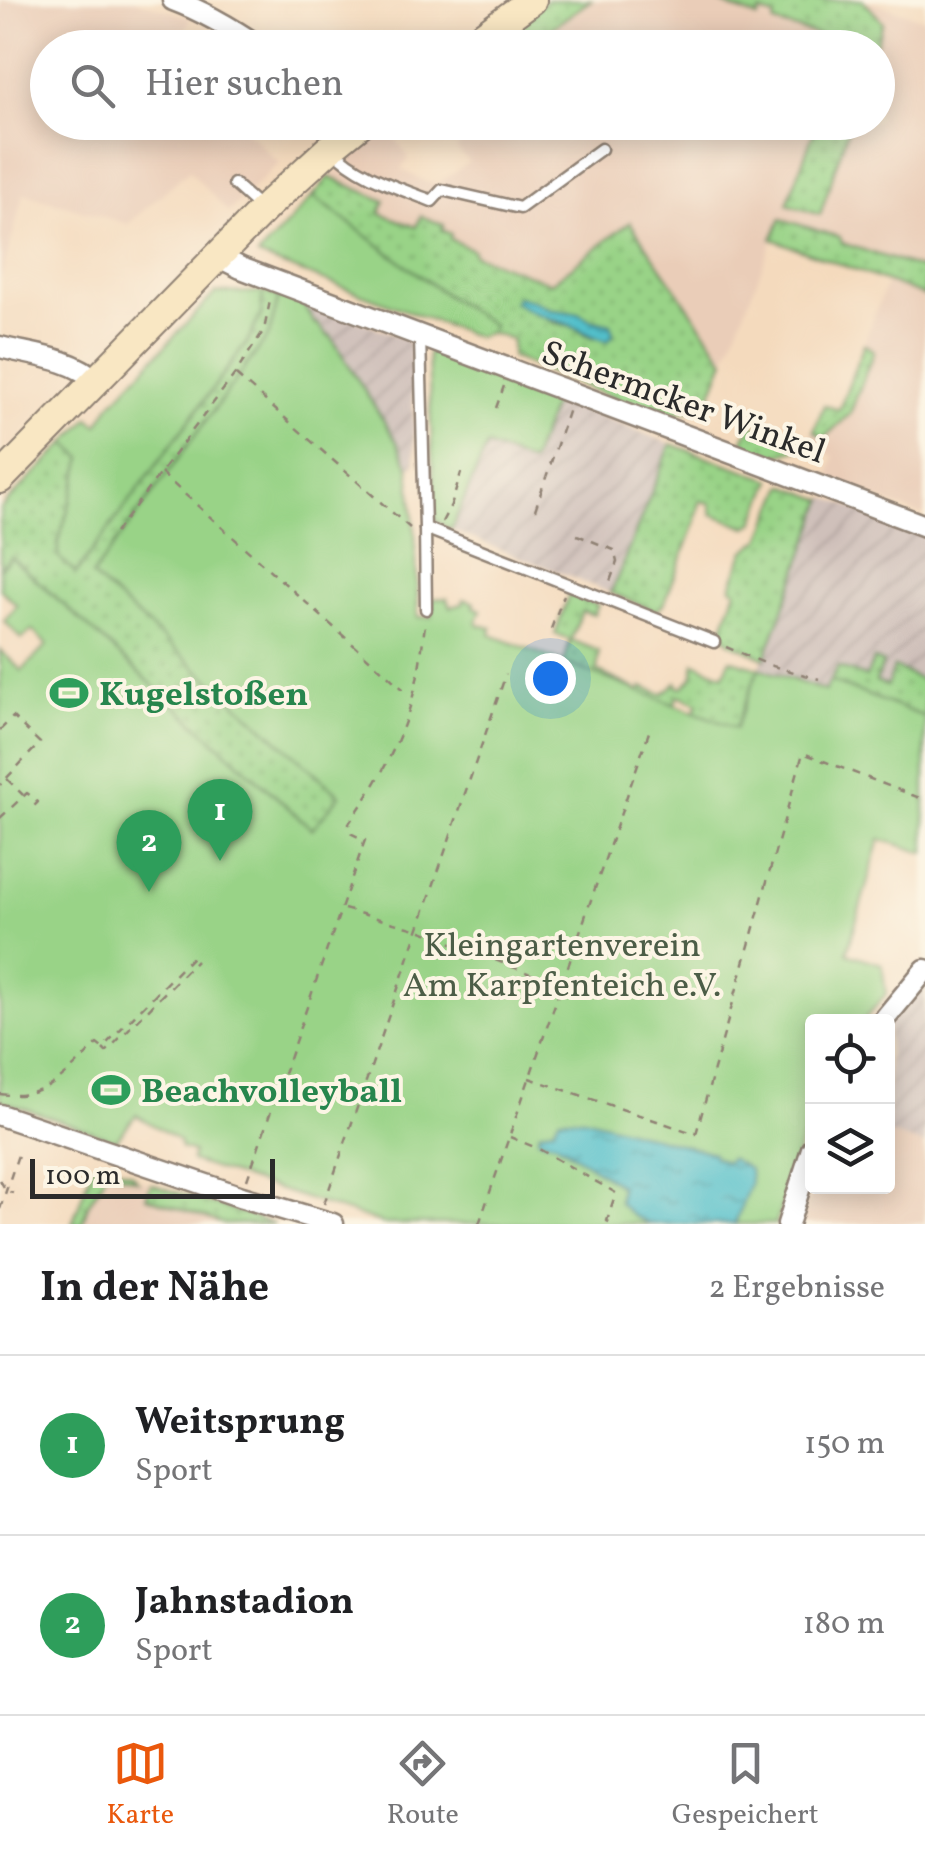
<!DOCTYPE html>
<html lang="de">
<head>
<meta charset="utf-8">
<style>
  :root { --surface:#fff; --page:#f6f6f6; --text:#202124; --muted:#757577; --line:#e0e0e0; --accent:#ea580c }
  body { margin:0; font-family:Vollkorn,serif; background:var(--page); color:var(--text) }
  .controls { position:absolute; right:30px; bottom:30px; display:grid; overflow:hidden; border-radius:10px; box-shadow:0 5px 25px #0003 }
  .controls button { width:90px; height:90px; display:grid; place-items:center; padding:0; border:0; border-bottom:2px solid var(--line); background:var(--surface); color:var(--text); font:50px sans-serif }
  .scale { position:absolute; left:30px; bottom:25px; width:245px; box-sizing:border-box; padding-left:10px; border:5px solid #2b2b2b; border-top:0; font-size:28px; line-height:35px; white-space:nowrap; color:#2b2b2b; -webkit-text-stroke:8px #fcf5e5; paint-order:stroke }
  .you { position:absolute; left:550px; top:678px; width:35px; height:35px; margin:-25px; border:8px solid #fff; border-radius:50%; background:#1a73e8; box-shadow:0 0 0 15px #1a73e833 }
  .badge { display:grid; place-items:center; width:65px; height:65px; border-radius:50%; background:var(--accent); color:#fff; font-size:32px; font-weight:700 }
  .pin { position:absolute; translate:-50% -82px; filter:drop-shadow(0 2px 5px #0008) }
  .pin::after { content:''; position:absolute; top:52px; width:35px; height:30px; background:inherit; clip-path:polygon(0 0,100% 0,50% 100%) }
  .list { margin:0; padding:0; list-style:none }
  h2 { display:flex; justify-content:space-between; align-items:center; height:130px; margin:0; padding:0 40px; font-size:42px }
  h2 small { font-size:32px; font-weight:400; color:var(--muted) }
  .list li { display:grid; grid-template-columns:65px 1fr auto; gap:30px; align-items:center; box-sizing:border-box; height:180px; padding:0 40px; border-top:2px solid var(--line) }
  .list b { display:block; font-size:38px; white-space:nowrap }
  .list p { margin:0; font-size:32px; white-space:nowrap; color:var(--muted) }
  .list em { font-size:32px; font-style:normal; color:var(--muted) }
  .icon { flex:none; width:55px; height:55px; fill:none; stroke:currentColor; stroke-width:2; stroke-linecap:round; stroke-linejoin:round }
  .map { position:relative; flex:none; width:925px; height:1224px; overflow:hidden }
  .search { position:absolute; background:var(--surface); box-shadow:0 5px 25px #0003; left:30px; right:30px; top:30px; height:110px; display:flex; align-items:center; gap:25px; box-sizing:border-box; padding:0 35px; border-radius:55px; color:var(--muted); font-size:38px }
  .sheet { height:490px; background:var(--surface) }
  nav { display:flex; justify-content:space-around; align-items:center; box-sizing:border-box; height:140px; border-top:2px solid var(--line); background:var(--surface); font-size:28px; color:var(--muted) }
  nav a { display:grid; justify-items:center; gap:5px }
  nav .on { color:var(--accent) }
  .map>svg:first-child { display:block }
  .built { fill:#eacdb8 }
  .industrial { fill:url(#industrial-furrows) }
  .grass { fill:url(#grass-dots); stroke:#627f59; stroke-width:2.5; fill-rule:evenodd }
  .green { fill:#99d387; stroke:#627f59; stroke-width:2.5 }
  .water { fill:url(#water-ripples); stroke:#3f767b; stroke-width:2.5 }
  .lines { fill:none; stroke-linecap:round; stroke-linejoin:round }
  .service-casing { stroke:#908274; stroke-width:15 }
  .minor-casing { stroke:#908274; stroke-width:25 }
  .secondary-casing { stroke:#908274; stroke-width:32 }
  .path { stroke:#908274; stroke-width:2.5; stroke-dasharray:8 8; stroke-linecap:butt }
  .service { stroke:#fff; stroke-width:10 }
  .minor { stroke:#fff; stroke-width:20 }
  .secondary { stroke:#f9e7c3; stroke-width:28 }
  .labels { text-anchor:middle; stroke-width:8; stroke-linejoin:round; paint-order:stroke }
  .street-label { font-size:35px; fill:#2b2b2b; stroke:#fcf5e5 }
  .leisure-label { font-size:35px; font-weight:bold; fill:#27864d; stroke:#fcf5e5; text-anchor:start }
  .park-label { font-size:35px; fill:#4c5d47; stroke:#fcf5e5 }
</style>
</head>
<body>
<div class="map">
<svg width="925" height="1224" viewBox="0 0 925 1224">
  <defs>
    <pattern id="industrial-furrows" width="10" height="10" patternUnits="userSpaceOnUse" patternTransform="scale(2.5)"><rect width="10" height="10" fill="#cfc0ba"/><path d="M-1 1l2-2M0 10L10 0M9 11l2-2" fill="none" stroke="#b2a5a0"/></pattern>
    <pattern id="grass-dots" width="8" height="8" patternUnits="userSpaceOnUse" patternTransform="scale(2.5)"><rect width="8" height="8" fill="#99d387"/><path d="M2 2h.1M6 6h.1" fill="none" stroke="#84b575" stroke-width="1.8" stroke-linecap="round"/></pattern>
    <pattern id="water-ripples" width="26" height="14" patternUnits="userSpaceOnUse" patternTransform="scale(2.5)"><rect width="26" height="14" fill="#53c0cb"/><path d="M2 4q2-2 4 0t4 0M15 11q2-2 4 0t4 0" fill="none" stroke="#459ca5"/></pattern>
  </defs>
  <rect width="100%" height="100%" fill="#fcf5e5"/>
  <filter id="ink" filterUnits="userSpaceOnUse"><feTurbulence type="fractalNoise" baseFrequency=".01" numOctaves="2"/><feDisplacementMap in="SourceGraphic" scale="20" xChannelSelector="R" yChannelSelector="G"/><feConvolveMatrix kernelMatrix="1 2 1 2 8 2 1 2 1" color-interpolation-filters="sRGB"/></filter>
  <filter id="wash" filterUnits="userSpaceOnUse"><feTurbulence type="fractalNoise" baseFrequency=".0048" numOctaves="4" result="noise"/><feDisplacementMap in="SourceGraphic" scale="40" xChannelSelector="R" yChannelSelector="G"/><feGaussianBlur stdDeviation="2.25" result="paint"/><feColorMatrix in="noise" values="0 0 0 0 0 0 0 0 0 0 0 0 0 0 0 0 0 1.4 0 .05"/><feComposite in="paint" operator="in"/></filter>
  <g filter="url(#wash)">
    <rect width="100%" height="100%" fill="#f4dabd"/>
    <g class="built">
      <polygon points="0,0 134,0 191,18 186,28 156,37 165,47 48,48 48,122 239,123 279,163 228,212 189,170 128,224 24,193 0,282"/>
      <polygon points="566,0 863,0 925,19 925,513 921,515 829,480 834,456 807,446 824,405 839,410 895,260 841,243 840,237 781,219 706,408 511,357 512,339 490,333 492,325 313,196 329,177 361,149 389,130 409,158 401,169 426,182 437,184 469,162 456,148 468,139 457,123 878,122 878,48 501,47"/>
      <polygon points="888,1133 925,1145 925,1224 801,1224 812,1186 888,1186"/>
      <polygon points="93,1165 274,1224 72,1224"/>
    </g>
    <g class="industrial">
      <polygon points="302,302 323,307 404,338 411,346 415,464 409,467 397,442 331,335 328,336 315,325"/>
      <polygon points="555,399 671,444 611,593 451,530 487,446 531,462"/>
      <polygon points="825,497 925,534 925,717 829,681 826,691 759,668 772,641"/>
      <polygon points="925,981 925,1145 888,1133 888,1023"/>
    </g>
    <g class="grass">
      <polygon points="546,0 591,0 525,47 480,48"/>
      <polygon points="712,0 863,0 883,22 875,47 845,47 846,43 774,23 775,17 760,12 758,18"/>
      <polygon points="817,123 850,123 820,215 787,204"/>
      <path d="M 329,177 L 385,201 L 380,213 L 416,227 L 421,216 L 444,225 L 442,230 L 451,234 L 450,239 L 473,250 L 473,254 L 551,283 L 630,222 L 725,360 L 706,408 L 655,415 L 511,357 L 512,339 L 490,333 L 492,325 L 451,299 L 313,196 ZM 517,297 L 534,301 L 551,310 L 578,313 L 589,319 L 596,320 L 593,339 L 569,325 L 554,323 Z"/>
      <polygon points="781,219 840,237 842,243 925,270 925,296 772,239"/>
      <polygon points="263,292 279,296 269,335 93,576 341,794 312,830 12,558 0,568 0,509 66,443 83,458 58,544 76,573 248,341 261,315"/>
      <polygon points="864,344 874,351 850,414 824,438 814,431 824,405 839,410"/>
      <path d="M 751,425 L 807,446 L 767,459 C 755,454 748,453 743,440 Z"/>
      <polygon points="671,444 772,480 754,523 747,527 712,514 710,503 700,501 696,521 664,604 656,611 611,593"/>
      <polygon points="784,485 824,500 765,658 731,643 721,633 736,590 731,587 744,552 761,539"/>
      <polygon points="569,594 598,605 594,615 582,611 571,640 599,651 597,671 640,691 642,687 663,694 677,682 678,687 683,687 692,678 695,663 724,675 730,659 759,668 736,728 694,713 698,704 681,696 677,697 674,705 564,664 570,640 555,634"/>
      <polygon points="874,659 883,663 876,682 887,686 894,667 925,682 925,717 830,681 838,667 866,677"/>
      <polygon points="100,1162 131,1173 137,1180 106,1170 102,1182 88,1205 82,1224 72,1224 93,1165"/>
      <polygon points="151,1184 274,1224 224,1224 146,1197"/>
    </g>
    <g class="green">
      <polygon points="313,196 451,299 493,325 490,333 477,337 258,256"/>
      <polygon points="263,292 261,314 248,341 76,573 58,557 58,544 83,458 66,443 89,418 98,425 110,405 215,293"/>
      <polygon points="279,296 302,302 315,324 317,323 328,336 330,335 397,442 409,467 415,531 418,617 432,617 432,599 447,598 451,607 463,604 464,599 475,603 474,607 481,610 477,621 479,625 492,628 491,635 736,728 759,668 825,691 830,681 925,717 925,853 880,839 847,953 882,964 886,994 863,1021 812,1022 812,1106 776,1224 384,1224 191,1161 193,1152 181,1148 178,1140 136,1115 116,1140 0,1100 0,650 22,671 47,645 32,630 22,639 4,621 17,605 0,589 0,568 11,557 312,829 340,795 92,576 269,335"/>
      <polygon points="431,349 555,399 531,463 487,446 451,530 435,520 428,355"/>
    </g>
    <g class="water">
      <path d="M 517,297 L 534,301 L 551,310 L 578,313 L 589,319 L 611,324 L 613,335 L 608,341 C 591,338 583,330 569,325 C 549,318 532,314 514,302 Z"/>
      <polygon points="559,1118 584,1118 713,1153 714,1157 726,1162 730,1158 749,1169 750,1183 735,1224 651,1224 633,1216 619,1203 620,1186 555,1142 538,1139 539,1132 554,1128"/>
    </g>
  </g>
  <g filter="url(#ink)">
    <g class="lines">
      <g class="service-casing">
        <g id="service">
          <path d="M 331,148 C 358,176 396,187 432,201 L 442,190 L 520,208 L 601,149"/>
          <polyline points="234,184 263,210"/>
          <polyline points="420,337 425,528 714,642"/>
          <polyline points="425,528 426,609"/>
        </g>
      </g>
      <g class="minor-casing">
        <g id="minor">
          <path d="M 173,0 C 205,12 233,29 261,48"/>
          <polyline points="219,257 241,268 925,526"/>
          <path d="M 0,347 C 31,355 73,358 96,381"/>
          <polyline points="882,1022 925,970"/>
          <polyline points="0,1115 242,1197 333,1224"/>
          <polyline points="788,1224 812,1149"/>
        </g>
      </g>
      <g class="secondary-casing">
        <g id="secondary">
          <polyline points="466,48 532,0"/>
          <polyline points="0,479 269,204 330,148 362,122"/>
        </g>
      </g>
      <g class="path">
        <polyline points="429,48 449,33"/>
        <polyline points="236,375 410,528"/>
        <polyline points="496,408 504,386"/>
        <polyline points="161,473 403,689"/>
        <polyline points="535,510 569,409"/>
        <polyline points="442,522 452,503 461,473"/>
        <polyline points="115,533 235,374 264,330 270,301"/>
        <polyline points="577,535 614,550 617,562 608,587"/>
        <polyline points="551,629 564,595"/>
        <polyline points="726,647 769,665 819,679"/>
        <polyline points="0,730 13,717 40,743 0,785"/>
        <polyline points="7,779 23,795"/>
        <polyline points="0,818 27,793 38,802 30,810"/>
        <polyline points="344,909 419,930 561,986"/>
        <polyline points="103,1049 106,1052 196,961"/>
        <polyline points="529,1078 696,1134 803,753 925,800"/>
        <path d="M 0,1094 C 47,1101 67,1073 97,1044 L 102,1048 L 193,956"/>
        <polyline points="510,1137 539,1149 616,1193 607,1221 614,1224"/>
        <polyline points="0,1180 6,1191 13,1193"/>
        <path d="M 247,1180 L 365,840 L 350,833 L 349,823 C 379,781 403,739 415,688 C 420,668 422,646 425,625"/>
        <polyline points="324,1204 506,674"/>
        <polyline points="0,1209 19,1152"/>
        <polyline points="479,1224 649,732"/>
      </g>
      <use href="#service" class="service"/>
      <use href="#minor" class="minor"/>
      <use href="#secondary" class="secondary"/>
    </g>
  </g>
  <defs>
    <g id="stadium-bare" transform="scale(3)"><path d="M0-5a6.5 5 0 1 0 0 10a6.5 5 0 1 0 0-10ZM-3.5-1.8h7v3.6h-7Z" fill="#2e9e5b" stroke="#fcf5e5" stroke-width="2.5" paint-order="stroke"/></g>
  </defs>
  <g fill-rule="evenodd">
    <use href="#stadium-bare" x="69" y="693"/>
    <use href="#stadium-bare" x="111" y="1090"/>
  </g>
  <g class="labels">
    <g class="street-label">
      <text transform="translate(684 401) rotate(20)" y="12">Schermcker Winkel</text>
    </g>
    <g class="leisure-label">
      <text x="99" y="705">Kugelstoßen</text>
      <text x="141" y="1102">Beachvolleyball</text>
    </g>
    <g class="park-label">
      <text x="562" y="956">Kleingartenverein<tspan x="562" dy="40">Am Karpfenteich e.V.</tspan></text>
    </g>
  </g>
</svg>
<div class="controls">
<button><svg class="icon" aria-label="locate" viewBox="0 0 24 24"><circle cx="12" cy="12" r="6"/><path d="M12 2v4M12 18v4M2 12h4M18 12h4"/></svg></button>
<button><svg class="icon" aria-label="layers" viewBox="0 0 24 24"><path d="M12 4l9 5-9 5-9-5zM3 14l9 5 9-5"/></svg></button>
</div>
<div class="scale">100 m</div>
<div class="you"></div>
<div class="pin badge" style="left:220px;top:861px;background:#2e9e5b">1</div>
<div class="pin badge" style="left:149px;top:892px;background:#2e9e5b">2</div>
<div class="search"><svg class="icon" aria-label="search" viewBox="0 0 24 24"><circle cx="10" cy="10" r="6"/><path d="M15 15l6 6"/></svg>Hier suchen</div>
</div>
<section class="sheet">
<h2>In der Nähe<small>2 Ergebnisse</small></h2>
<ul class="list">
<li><span class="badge" style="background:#2e9e5b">1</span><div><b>Weitsprung</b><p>Sport</p></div><em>150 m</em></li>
<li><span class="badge" style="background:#2e9e5b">2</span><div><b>Jahnstadion</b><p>Sport</p></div><em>180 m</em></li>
</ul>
</section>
<nav>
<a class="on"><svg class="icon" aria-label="map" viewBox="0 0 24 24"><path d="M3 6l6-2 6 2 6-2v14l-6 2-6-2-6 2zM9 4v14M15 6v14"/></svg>Karte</a>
<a><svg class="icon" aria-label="directions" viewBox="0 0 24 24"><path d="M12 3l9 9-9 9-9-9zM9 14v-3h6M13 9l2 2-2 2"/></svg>Route</a>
<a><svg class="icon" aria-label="saved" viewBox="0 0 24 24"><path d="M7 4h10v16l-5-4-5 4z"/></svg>Gespeichert</a>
</nav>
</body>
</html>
